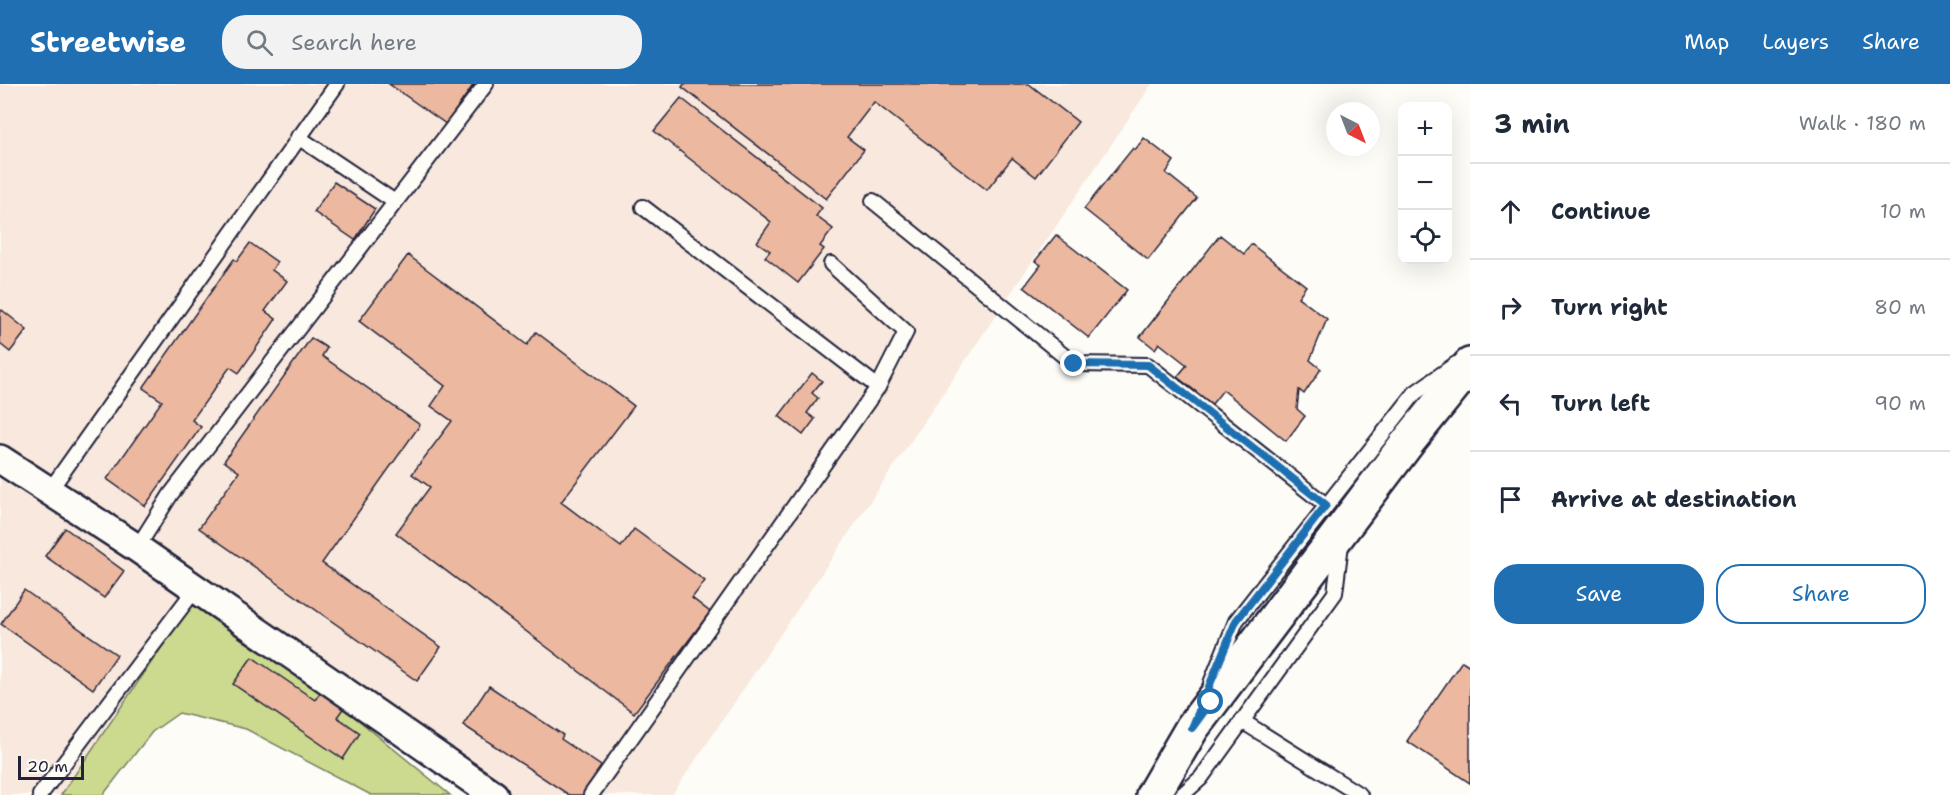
<!DOCTYPE html>
<html lang="en">
<head>
<meta charset="utf-8">
<style>
  :root { --surface:#fff; --page:#f2f2f3; --text:#1f2937; --muted:#747a83; --line:#e0e1e3; --accent:#1f6fb2 }
  body { margin:0; font-family:"Shantell Sans",sans-serif; background:var(--page); color:var(--text) }
  .controls { position:absolute; right:18px; top:18px; display:grid; overflow:hidden; border-radius:12px; box-shadow:0 6px 24px #0002 }
  .controls button { width:54px; height:54px; display:grid; place-items:center; padding:0; border:0; border-bottom:2px solid var(--line); background:var(--surface); color:var(--text); font:30px sans-serif }
  .compass { position:absolute; left:1326px; top:18px; width:54px; height:54px; border-radius:50%; background:var(--surface); box-shadow:0 6px 24px #0002; rotate:138deg }
  .scale { position:absolute; left:18px; bottom:15px; width:66px; box-sizing:border-box; padding-left:6px; border:3px solid #22223b; border-top:0; font-size:16px; line-height:21px; white-space:nowrap; color:#22223b; -webkit-text-stroke:4px #fdfcf7; paint-order:stroke }
  .stop { position:absolute; width:18px; height:18px; margin:-14px; border:4px solid #1f6fb2; border-radius:50%; background:#fff }
  .stop.end { background:#1f6fb2; border-color:#fff; box-shadow:0 2px 6px #0008 }
  .list { margin:0; padding:0; list-style:none }
  h2 { display:flex; justify-content:space-between; align-items:center; height:78px; margin:0; padding:0 24px; font-size:26px }
  h2 small { font-size:20px; font-weight:400; color:var(--muted) }
  .list li { display:grid; grid-template-columns:39px 1fr auto; gap:18px; align-items:center; box-sizing:border-box; height:96px; padding:0 24px; border-top:2px solid var(--line) }
  .list b { display:block; font-size:22px; white-space:nowrap }
  .list em { font-size:20px; font-style:normal; color:var(--muted) }
  .actions { display:flex; gap:12px; padding:18px 24px }
  .actions a { flex:1; padding:14px 0; border:2px solid var(--accent); border-radius:24px; text-align:center; font-size:21px; color:var(--accent) }
  .actions .main { background:var(--accent); color:#fff }
  .icon { flex:none; width:33px; height:33px; fill:none; stroke:currentColor; stroke-width:2; stroke-linecap:round; stroke-linejoin:round }
  .map { position:relative; flex:none; width:1470px; height:711px; overflow:hidden }
  header { display:flex; align-items:center; gap:36px; box-sizing:border-box; height:84px; padding:0 30px; background:var(--accent); color:#fff }
  header strong { font-size:28px }
  nav { display:flex; gap:33px; margin-inline-start:auto; font-size:21px }
  .search { width:420px; height:54px; background:var(--page); display:flex; align-items:center; gap:15px; box-sizing:border-box; padding:0 21px; border-radius:24px; color:var(--muted); font-size:22px }
  main { display:flex }
  aside { flex:1; background:var(--surface) }
  .map>svg:first-child { display:block }
  .built { fill:#f8e8dd }
  .green { fill:#cbda8e; stroke:#767e64; stroke-width:1.5 }
  .building { fill:#ecb89f; stroke:#22223b; stroke-width:1.5 }
  .lines { fill:none; stroke-linecap:round; stroke-linejoin:round }
  .service-casing { stroke:#22223b; stroke-width:18 }
  .minor-casing { stroke:#22223b; stroke-width:32 }
  .primary-casing { stroke:#22223b; stroke-width:38 }
  .service { stroke:#fdfcf7; stroke-width:14 }
  .minor { stroke:#fdfcf7; stroke-width:27 }
  .primary { stroke:#fdfcf7; stroke-width:33 }
  .route { stroke:#1f6fb2; stroke-width:8 }
</style>
</head>
<body>
<header>
<strong>Streetwise</strong>
<div class="search"><svg class="icon" aria-label="search" viewBox="0 0 24 24"><circle cx="10" cy="10" r="6"/><path d="M15 15l6 6"/></svg>Search here</div>
<nav><a>Map</a><a>Layers</a><a>Share</a></nav>
</header>
<main>
<div class="map">
<svg width="1470" height="711" viewBox="0 0 1470 711">
  <rect width="100%" height="100%" fill="#fdfcf7"/>
  <filter id="ink" filterUnits="userSpaceOnUse"><feTurbulence type="fractalNoise" baseFrequency=".0167" numOctaves="2"/><feDisplacementMap in="SourceGraphic" scale="12" xChannelSelector="R" yChannelSelector="G"/><feConvolveMatrix kernelMatrix="1 2 1 2 8 2 1 2 1" color-interpolation-filters="sRGB"/></filter>
  <g filter="url(#ink)">
    <polygon class="built" points="0,0 1152,0 672,711 508,711 198,510 61,711 0,711"/>
    <polygon class="green" points="198,510 235,535 450,711 371,711 246,645 179,629 152,648 103,711 61,711"/>
    <g class="building">
      <polygon points="389,0 474,0 446,40"/>
      <polygon points="684,0 1029,0 1078,38 1036,93 1012,74 987,106 874,18 847,53 864,66 826,115 682,3"/>
      <polygon points="681,14 822,124 816,132 833,145 820,162 824,165 798,199 765,173 770,167 757,158 771,138 654,47"/>
      <polygon points="1144,54 1174,77 1166,89 1197,114 1148,176 1084,125 1133,64 1135,66"/>
      <polygon points="334,98 375,125 355,156 314,128"/>
      <polygon points="1056,151 1127,206 1089,254 1024,203 1041,181 1035,177"/>
      <polygon points="1220,151 1244,170 1251,160 1306,202 1298,213 1327,235 1310,276 1321,285 1304,310 1299,306 1297,325 1305,332 1286,357 1223,306 1212,320 1177,293 1187,281 1159,259 1155,265 1140,253"/>
      <polygon points="250,159 277,178 272,186 287,197 265,227 276,235 239,289 230,283 192,336 201,343 145,422 107,395 162,317 143,304 234,175 237,177"/>
      <polygon points="408,171 527,261 536,248 634,322 561,418 621,463 634,445 705,497 692,514 710,528 634,629 396,449 430,403 412,390 452,337 431,322 445,302 359,237"/>
      <polygon points="2,226 27,246 10,268 0,260 0,229"/>
      <polygon points="311,254 327,264 322,272 420,341 322,479 441,563 417,597 199,444 239,388 224,377"/>
      <polygon points="812,289 822,297 812,309 818,314 807,329 815,335 803,351 779,332"/>
      <polygon points="65,444 124,487 104,514 45,472"/>
      <polygon points="24,506 117,571 93,605 1,540"/>
      <polygon points="252,573 315,616 322,606 345,622 337,633 360,649 343,675 233,600"/>
      <polygon points="1462,577 1470,582 1470,699 1407,657"/>
      <polygon points="489,602 563,651 561,655 604,684 586,711 569,711 463,641"/>
    </g>
    <g class="lines">
      <g class="service-casing">
        <g id="service">
          <polyline points="298,53 395,118"/>
          <polyline points="873,117 1074,280 1148,281 1326,421"/>
          <polyline points="643,123 878,303"/>
          <polyline points="50,406 337,0"/>
          <polyline points="137,464 171,410 486,0"/>
          <polyline points="1211,599 1236,537 1415,309 1456,280"/>
          <polyline points="1242,637 1360,711"/>
          <polyline points="40,711 196,504"/>
          <polyline points="591,711 878,303 906,248 831,180"/>
          <polyline points="1182,711 1201,694 1335,509 1341,460"/>
        </g>
      </g>
      <g class="minor-casing">
        <polyline id="minor" points="0,375 137,464 494,711"/>
      </g>
      <g class="primary-casing">
        <polyline id="primary" points="1153,711 1192,644 1408,358 1470,281"/>
      </g>
      <use href="#service" class="service"/>
      <use href="#minor" class="minor"/>
      <use href="#primary" class="primary"/>
    </g>
  </g>
  <g class="lines" filter="url(#ink)">
    <polyline class="route" points="1074,280 1148,281 1326,421 1236,537 1192,644 1211,618"/>
  </g>
</svg>
<div class="controls">
<button>+</button>
<button>−</button>
<button><svg class="icon" aria-label="locate" viewBox="0 0 24 24"><circle cx="12" cy="12" r="6"/><path d="M12 2v4M12 18v4M2 12h4M18 12h4"/></svg></button>
</div>
<svg class="compass" viewBox="-18 -18 36 36"><path d="M0-13l5 13h-10z" fill="#e53935"/><path d="M0 13l5-13h-10z" fill="#747a83"/></svg>
<div class="scale">20 m</div>
<div class="stop" style="left:1211px;top:618px"></div>
<div class="stop end" style="left:1074px;top:280px"></div>
</div>
<aside>
<h2>3 min<small>Walk · 180 m</small></h2>
<ul class="list">
<li><svg class="icon" aria-label="ahead" viewBox="0 0 24 24"><path d="M12 20V5M6 11l6-6 6 6"/></svg><div><b>Continue</b></div><em>10 m</em></li>
<li><svg class="icon" aria-label="right" viewBox="0 0 24 24"><path d="M7 20v-9h11M14 6l5 5-5 5"/></svg><div><b>Turn right</b></div><em>80 m</em></li>
<li><svg class="icon" aria-label="left" viewBox="0 0 24 24"><path d="M17 20v-9H6M10 6l-5 5 5 5"/></svg><div><b>Turn left</b></div><em>90 m</em></li>
<li><svg class="icon" aria-label="arrive" viewBox="0 0 24 24"><path d="M6 21V4h12l-3 4 3 4H6"/></svg><div><b>Arrive at destination</b></div></li>
</ul>
<div class="actions"><a class="main">Save</a><a>Share</a></div>
</aside>
</main>
</body>
</html>
